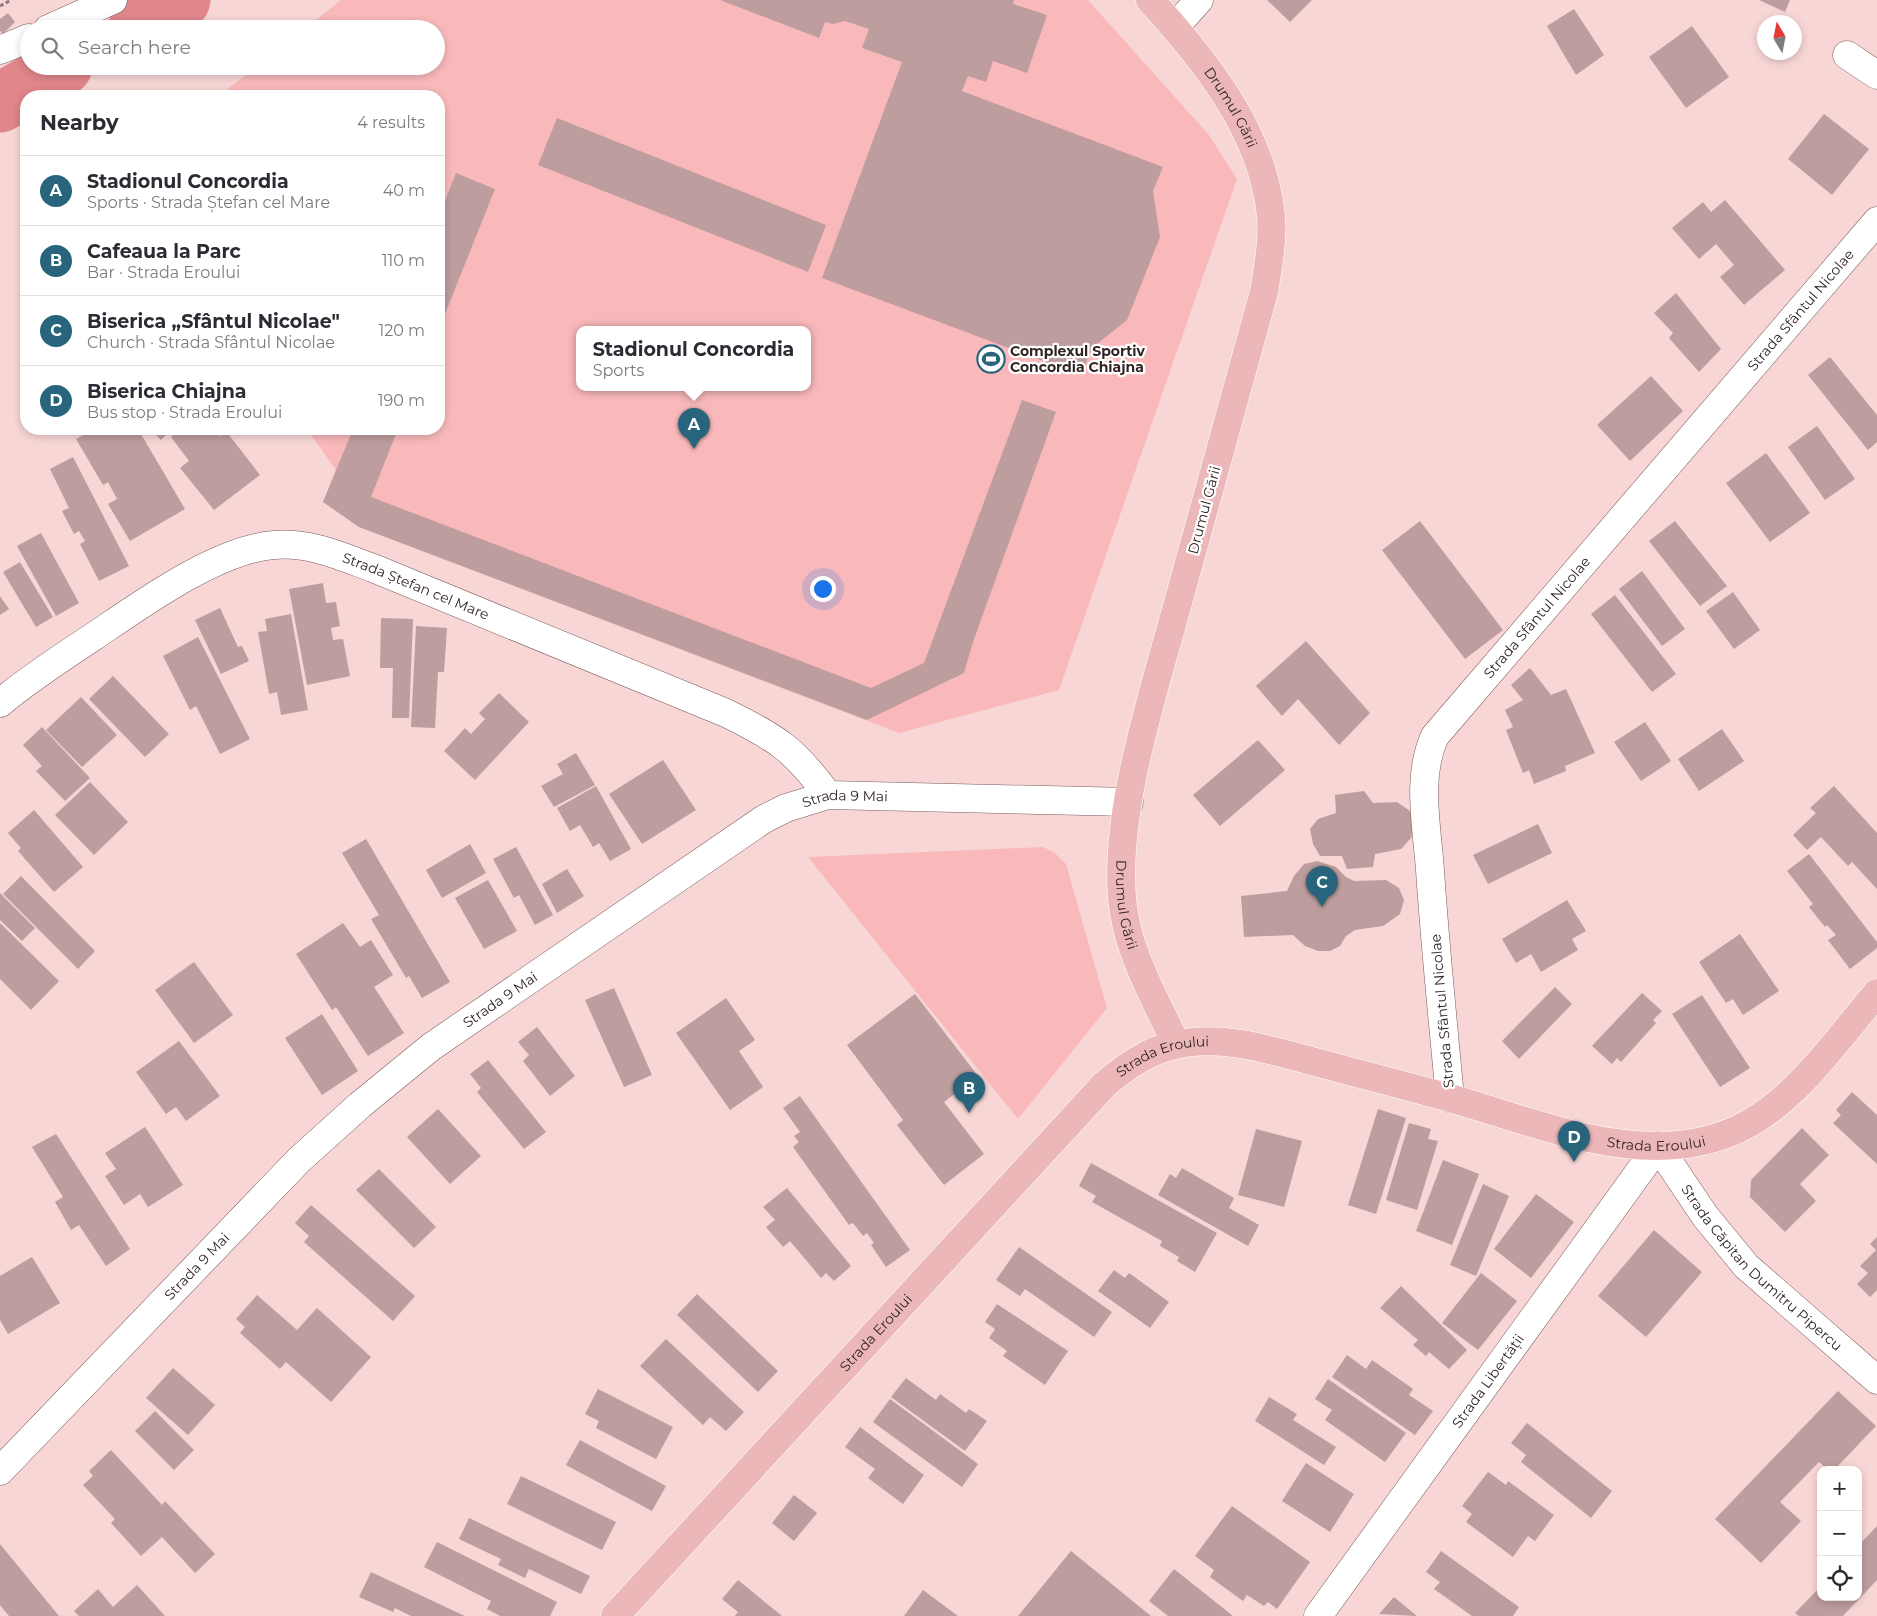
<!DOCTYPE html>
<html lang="en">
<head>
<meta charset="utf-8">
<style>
  :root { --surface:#fff; --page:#f2f2f3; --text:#2b2b33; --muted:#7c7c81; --line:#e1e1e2; --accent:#28647c }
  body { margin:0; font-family:Montserrat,sans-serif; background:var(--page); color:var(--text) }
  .controls { position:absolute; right:15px; bottom:15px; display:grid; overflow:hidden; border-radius:10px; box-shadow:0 2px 8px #0003 }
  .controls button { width:45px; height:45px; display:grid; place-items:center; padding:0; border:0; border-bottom:1px solid var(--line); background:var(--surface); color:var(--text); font:25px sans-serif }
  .compass { position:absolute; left:1757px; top:15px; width:45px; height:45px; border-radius:50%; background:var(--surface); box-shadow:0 2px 8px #0003; rotate:350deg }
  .you { position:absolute; left:822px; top:588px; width:18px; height:18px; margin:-12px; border:4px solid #fff; border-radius:50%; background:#1a73e8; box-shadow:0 0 0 8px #1a73e833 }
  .badge { display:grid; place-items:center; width:32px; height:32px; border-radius:50%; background:var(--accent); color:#fff; font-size:16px; font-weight:700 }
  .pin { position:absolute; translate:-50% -41px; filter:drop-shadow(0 1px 2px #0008) }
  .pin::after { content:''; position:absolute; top:26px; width:18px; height:15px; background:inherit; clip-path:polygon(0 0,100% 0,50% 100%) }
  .popup { position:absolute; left:576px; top:326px; width:235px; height:65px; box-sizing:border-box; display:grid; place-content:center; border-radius:10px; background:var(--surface); filter:drop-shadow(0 1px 4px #0005); font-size:16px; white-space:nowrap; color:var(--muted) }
  .popup b { font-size:19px; color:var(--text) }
  .popup::after { content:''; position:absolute; left:50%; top:100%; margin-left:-10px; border:10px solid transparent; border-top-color:var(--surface) }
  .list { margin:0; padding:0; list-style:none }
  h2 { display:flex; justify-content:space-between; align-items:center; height:65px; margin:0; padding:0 20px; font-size:21px }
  h2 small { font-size:16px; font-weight:400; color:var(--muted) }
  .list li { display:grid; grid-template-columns:32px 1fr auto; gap:15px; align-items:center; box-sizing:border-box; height:70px; padding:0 20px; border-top:1px solid var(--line) }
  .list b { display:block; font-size:19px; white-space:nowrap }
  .list p { margin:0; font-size:16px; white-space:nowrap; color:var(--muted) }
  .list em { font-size:16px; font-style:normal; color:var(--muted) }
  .icon { flex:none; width:28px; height:28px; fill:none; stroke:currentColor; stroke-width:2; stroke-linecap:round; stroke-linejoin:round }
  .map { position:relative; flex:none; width:1877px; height:1616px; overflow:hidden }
  .search { position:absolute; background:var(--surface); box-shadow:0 2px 8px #0003; left:20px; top:20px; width:425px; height:55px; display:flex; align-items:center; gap:12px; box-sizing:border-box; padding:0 18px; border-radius:28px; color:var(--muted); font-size:19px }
  .panel { position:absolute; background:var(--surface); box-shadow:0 2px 8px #0003; left:20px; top:90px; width:425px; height:345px; border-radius:20px }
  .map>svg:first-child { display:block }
  .green { fill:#f9b9bb; fill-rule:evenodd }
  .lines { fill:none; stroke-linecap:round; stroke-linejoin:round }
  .river { stroke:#e1868b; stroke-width:59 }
  .building { fill:#be9d9e }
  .minor-casing { stroke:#795b5c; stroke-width:29 }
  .major-casing { stroke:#fff; stroke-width:29 }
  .path { stroke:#917a7a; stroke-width:3; stroke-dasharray:4 2.5; stroke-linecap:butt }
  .minor { stroke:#fff; stroke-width:28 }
  .major { stroke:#ebb7b9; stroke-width:28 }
  .labels { text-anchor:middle; stroke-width:4.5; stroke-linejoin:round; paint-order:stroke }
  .street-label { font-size:14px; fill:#312424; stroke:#fff }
  .poi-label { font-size:14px; font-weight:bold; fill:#312424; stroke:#fff; text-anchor:start }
</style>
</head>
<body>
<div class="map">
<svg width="1877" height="1616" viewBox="0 0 1877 1616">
  <rect width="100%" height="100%" fill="#f8d6d6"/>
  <g class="green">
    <path d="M 341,0 L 1088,0 L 1209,135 L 1237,179 L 1059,690 L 899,733 L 359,527 L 323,502 L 336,470 L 307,429 L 439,429 L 439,96 L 219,96 L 257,66 L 436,66 L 436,29 L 305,29 ZM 580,330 L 808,330 L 808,388 L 580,388 Z"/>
    <polygon points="1043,847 1055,853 1066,864 1107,1008 1018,1119 808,857"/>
  </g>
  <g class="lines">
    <g class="river">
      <polyline points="137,29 158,18 181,0"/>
      <polyline points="0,103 63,66"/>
    </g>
  </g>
  <g class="building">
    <polygon points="720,0 1014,0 1013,4 1047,15 1027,73 993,61 986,82 968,76 962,91 1163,167 1153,191 1160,237 1127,320 1092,348 1081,375 822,278 902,62 862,48 869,29 845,21 833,24 825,22 819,38"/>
    <polygon points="1267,0 1312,0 1290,22"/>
    <polygon points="1759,0 1790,0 1785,12"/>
    <polygon points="1574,9 1604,55 1576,75 1547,26"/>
    <polygon points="8,13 15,22 3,34 0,31 0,19"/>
    <polygon points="1692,26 1729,77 1686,108 1649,57"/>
    <polygon points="1824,114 1869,149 1832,195 1788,159"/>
    <polygon points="557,118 826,225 808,272 538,165"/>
    <polygon points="456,173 495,189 439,329 439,216"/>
    <polygon points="1725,200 1785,270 1744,305 1720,277 1734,265 1716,244 1699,259 1672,228 1703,202 1711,212"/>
    <polygon points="1676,293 1721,349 1699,372 1669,338 1673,333 1654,313"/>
    <polygon points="1830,357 1877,415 1877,442 1868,450 1808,375"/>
    <polygon points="1651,376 1683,411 1630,461 1597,425"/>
    <polygon points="1022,400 1056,412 973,642 964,673 867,720 359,527 323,502 353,429 398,429 371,497 871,688 924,663"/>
    <polygon points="1817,426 1855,479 1825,500 1788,447"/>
    <polygon points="94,429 138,429 185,509 130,541 108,504 117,499 108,482 103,485 76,439"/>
    <polygon points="150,429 172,429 161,440"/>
    <polygon points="181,429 213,429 219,436 226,431 260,475 214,510 180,468 189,461 171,437"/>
    <polygon points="1766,453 1810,513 1770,542 1726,483"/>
    <polygon points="73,457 129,566 99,581 80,544 85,541 79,531 74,534 62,511 69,508 50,469"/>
    <polygon points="1420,521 1503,630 1465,659 1382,550"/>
    <polygon points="1675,521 1727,586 1700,606 1649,541"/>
    <polygon points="41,533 79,603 56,616 17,546"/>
    <polygon points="20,562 53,617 36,627 3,572"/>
    <polygon points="1642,571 1685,629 1662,646 1619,589"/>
    <polygon points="323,583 326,603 336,602 340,626 331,628 333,640 343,639 350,676 307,685 289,589"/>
    <polygon points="1733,592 1760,630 1734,649 1706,611"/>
    <polygon points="1615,595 1676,674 1652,692 1591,614"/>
    <polygon points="0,596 9,609 0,615"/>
    <polygon points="220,608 238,647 242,646 249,661 221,674 195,620"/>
    <polygon points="291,614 308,710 281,715 277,692 269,694 258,632 267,631 265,619"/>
    <polygon points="381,618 413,619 409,718 392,718 393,668 380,668"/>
    <polygon points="416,626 447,628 444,672 438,672 435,728 411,727"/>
    <polygon points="198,637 250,739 220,754 196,706 190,710 163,656"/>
    <polygon points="1306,641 1370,713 1339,745 1298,699 1282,716 1256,686"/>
    <polygon points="1530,668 1551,695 1566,689 1595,753 1565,766 1566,771 1534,784 1529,770 1523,773 1506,730 1513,727 1505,710 1523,700 1511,685"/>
    <polygon points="113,676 169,734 145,757 89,699"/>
    <polygon points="499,693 529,722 475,780 444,751 465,728 471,734 485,719 479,713"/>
    <polygon points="81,697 117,735 82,767 46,730"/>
    <polygon points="1645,722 1671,761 1641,781 1614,742"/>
    <polygon points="42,727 90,778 65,801 36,771 42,766 23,745"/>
    <polygon points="1722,729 1744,761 1699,791 1678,759"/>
    <polygon points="1258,740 1285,770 1220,826 1193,795"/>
    <polygon points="576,753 595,785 554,807 541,786 563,774 557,764"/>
    <polygon points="663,760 696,810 642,844 609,794"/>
    <polygon points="90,782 128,822 94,855 55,815"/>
    <polygon points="596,786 631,849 610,861 599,843 593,847 580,825 570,831 557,808"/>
    <polygon points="1834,786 1877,833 1877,889 1852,862 1848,866 1821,837 1807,850 1793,835 1816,813 1810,808"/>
    <polygon points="1364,791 1373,803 1397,802 1410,811 1414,824 1411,838 1401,849 1375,854 1373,867 1347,869 1342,856 1320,856 1313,844 1310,829 1318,819 1336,813 1335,795"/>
    <polygon points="34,810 83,867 54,892 18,851 21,848 8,833"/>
    <polygon points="1538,824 1552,853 1488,884 1473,855"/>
    <polygon points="366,839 450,982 422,998 409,976 406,978 371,919 379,915 342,853"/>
    <polygon points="470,844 486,873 442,898 426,870"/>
    <polygon points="516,847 553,915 535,925 519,895 514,898 493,859"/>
    <polygon points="1809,854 1877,942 1877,948 1850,969 1828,940 1836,935 1827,925 1825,927 1809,907 1813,904 1787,871"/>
    <polygon points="1317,861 1336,867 1346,877 1354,881 1386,880 1399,888 1404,900 1400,914 1383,926 1355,930 1346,936 1340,946 1330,951 1318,951 1305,946 1293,935 1244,937 1241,896 1287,891 1294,876 1304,864"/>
    <polygon points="567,869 584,896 557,913 542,884"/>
    <polygon points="21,876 95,951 78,969 3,894"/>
    <polygon points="488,880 517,931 484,949 455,898"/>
    <polygon points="0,893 35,928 22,941 0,920"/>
    <polygon points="1567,900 1586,931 1572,939 1578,950 1541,972 1531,954 1516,963 1502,939"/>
    <polygon points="0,923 59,981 31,1010 0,979"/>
    <polygon points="343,923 360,947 371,940 393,975 374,987 404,1033 368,1056 336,1007 332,1010 296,954"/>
    <polygon points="1740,934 1779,991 1743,1015 1733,999 1726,1003 1699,962"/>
    <polygon points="194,962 233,1015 194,1043 155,990"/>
    <polygon points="1555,987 1572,1004 1519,1059 1502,1041"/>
    <polygon points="614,988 652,1075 624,1087 585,1000"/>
    <polygon points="1642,993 1662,1011 1653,1020 1656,1023 1621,1062 1617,1058 1612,1064 1592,1046"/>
    <polygon points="915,994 978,1076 944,1102 984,1154 944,1185 897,1125 903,1120 847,1045"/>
    <polygon points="1702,995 1750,1068 1720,1087 1672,1014"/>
    <polygon points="726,998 755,1040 739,1051 763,1087 730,1110 676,1033"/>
    <polygon points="322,1014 358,1071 322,1095 285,1038"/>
    <polygon points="537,1027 575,1076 550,1096 523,1061 529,1055 518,1042"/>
    <polygon points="179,1041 220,1096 186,1121 176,1107 166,1114 136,1072"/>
    <polygon points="488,1060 546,1132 524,1149 477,1092 481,1088 470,1074"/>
    <polygon points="1852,1092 1877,1115 1877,1164 1833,1123 1841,1115 1836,1110"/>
    <polygon points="800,1096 910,1250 886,1267 871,1245 874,1243 867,1233 863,1236 853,1223 849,1225 793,1147 799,1142 794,1136 800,1132 783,1108"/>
    <polygon points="438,1109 481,1156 450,1184 407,1137"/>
    <polygon points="1378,1109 1406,1118 1376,1214 1348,1205"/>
    <polygon points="1409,1123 1431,1129 1428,1139 1438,1141 1417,1210 1386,1200"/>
    <polygon points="145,1127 183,1185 148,1207 140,1194 124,1205 105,1176 116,1169 105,1153"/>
    <polygon points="1802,1128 1829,1155 1800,1184 1816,1201 1785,1232 1750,1197 1751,1180"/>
    <polygon points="1256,1129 1302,1141 1284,1207 1238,1195"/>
    <polygon points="56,1134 130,1249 106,1266 79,1225 71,1230 55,1202 63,1197 32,1147"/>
    <polygon points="1443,1160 1479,1174 1452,1245 1416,1231"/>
    <polygon points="1091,1163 1217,1233 1195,1272 1177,1261 1179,1257 1160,1246 1162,1241 1092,1202 1096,1196 1079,1186"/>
    <polygon points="1182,1168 1234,1198 1229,1208 1259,1225 1248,1246 1158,1195 1170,1174 1176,1178"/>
    <polygon points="379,1169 436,1227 414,1248 356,1190"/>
    <polygon points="1483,1184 1509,1196 1476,1276 1450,1265"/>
    <polygon points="787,1188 851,1266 834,1281 826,1273 821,1278 790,1241 783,1247 766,1227 775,1220 763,1207"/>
    <polygon points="1536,1194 1574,1222 1531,1278 1494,1249"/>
    <polygon points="311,1205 415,1296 393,1321 304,1242 309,1236 295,1223"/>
    <polygon points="1654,1230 1702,1272 1646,1337 1598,1296"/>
    <polygon points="1877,1237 1877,1290 1870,1297 1857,1284 1868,1273 1860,1266 1876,1250 1870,1244"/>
    <polygon points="1019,1247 1112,1312 1094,1337 1025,1289 1020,1296 996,1280"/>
    <polygon points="32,1257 60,1303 8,1334 0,1320 0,1276"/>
    <polygon points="1114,1270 1125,1278 1129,1273 1169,1302 1150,1328 1098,1291"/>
    <polygon points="1481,1273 1517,1301 1478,1350 1442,1323"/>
    <polygon points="1401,1286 1467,1350 1449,1369 1429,1352 1426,1356 1413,1345 1418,1340 1380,1308"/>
    <polygon points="697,1294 778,1371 758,1392 677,1315"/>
    <polygon points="257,1295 297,1330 317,1308 371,1357 331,1402 286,1362 280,1369 240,1333 245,1327 236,1319"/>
    <polygon points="997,1304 1068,1351 1045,1385 1003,1356 1007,1351 989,1338 995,1329 985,1322"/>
    <polygon points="666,1339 744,1412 726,1431 710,1417 703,1425 640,1366"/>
    <polygon points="1347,1355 1366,1369 1372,1360 1413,1389 1409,1395 1433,1411 1415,1435 1332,1377"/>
    <polygon points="173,1368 215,1405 188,1435 146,1398"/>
    <polygon points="906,1378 936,1400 940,1394 966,1413 969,1409 987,1421 965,1451 891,1397"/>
    <polygon points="1328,1379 1406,1433 1385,1462 1325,1420 1332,1410 1315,1399"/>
    <polygon points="598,1389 673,1427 656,1459 596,1428 599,1421 585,1414"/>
    <polygon points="1838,1391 1876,1426 1834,1470 1828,1470 1819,1462 1780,1502 1801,1521 1761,1563 1715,1519"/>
    <polygon points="1269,1397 1297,1414 1293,1420 1336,1447 1324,1465 1255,1421"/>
    <polygon points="890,1399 978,1464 962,1487 873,1422"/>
    <polygon points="155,1411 194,1450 174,1470 135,1431"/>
    <polygon points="1527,1423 1612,1491 1591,1518 1521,1462 1526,1455 1511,1443"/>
    <polygon points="860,1427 924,1475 903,1504 868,1478 875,1469 845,1447"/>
    <polygon points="580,1440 666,1486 652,1511 566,1465"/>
    <polygon points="111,1450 162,1505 165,1501 215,1554 195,1573 162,1537 141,1556 111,1523 115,1519 83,1485 93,1476 89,1471"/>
    <polygon points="1306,1463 1354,1494 1330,1532 1282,1501"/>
    <polygon points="1488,1472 1506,1485 1508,1481 1554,1515 1535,1541 1528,1536 1513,1557 1466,1522 1472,1514 1462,1506"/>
    <polygon points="521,1476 616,1522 602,1550 507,1504"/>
    <polygon points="794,1495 817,1513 794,1541 772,1523"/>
    <polygon points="1232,1506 1310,1562 1277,1609 1268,1602 1264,1606 1247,1595 1243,1601 1210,1577 1214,1570 1195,1556"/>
    <polygon points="469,1518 590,1576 581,1594 529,1569 525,1578 498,1565 501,1559 459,1539"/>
    <polygon points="1877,1526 1877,1580 1843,1616 1799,1616 1795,1613 1821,1586 1821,1597 1858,1597 1858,1546"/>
    <polygon points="437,1542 557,1602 550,1616 500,1616 487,1609 491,1601 424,1567"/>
    <polygon points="0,1544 59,1616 9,1616 0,1605"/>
    <polygon points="1071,1551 1151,1616 1018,1616"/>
    <polygon points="1441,1551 1519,1607 1513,1616 1472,1616 1434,1589 1440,1582 1426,1572"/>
    <polygon points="1174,1569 1233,1616 1168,1616 1149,1601"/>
    <polygon points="371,1572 465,1616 411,1616 395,1608 393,1612 359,1597"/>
    <polygon points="738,1580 782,1616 735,1616 738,1612 722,1599"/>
    <polygon points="137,1585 165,1616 79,1616 74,1611 98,1589 113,1607"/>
    <polygon points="923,1590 958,1616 904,1616"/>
    <polygon points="1394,1597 1417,1616 1379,1614"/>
  </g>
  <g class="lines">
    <g class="minor-casing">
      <g id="minor">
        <polyline points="1175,27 1199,0"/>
        <polyline points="48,29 113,0"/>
        <polyline points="0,50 29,38"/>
        <polyline points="1847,55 1877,75"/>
        <path id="s1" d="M 0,703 C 30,678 64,656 96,635 C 143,603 218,549 274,545 C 309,542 340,556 373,568 L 726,713 C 777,738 794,749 828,795"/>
        <path id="s2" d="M 1450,1098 C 1443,1022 1435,946 1430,870 C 1427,827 1416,776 1435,736 L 1877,221"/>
        <path id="s3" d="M 0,1471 L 299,1160 L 360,1105 L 431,1047 L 764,819 L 786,808 L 828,795 L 1129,802"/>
        <path id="s4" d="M 1318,1616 L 1658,1146 L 1705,1216 L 1746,1266 L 1877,1380"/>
      </g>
    </g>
    <g class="major-casing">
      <g id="major">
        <path id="s5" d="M 1150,0 C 1205,60 1263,132 1271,216 C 1273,242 1268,267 1264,292 C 1234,400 1204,509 1174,617 C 1151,701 1115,811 1122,898 C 1126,950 1155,998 1176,1044"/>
        <path id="s6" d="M 615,1616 L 1105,1084 C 1127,1066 1147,1051 1175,1045 C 1222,1034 1270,1050 1315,1062 C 1363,1075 1412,1087 1460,1101 C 1550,1127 1657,1174 1748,1124 C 1799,1096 1839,1037 1877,993"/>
      </g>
    </g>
    <polyline class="path" points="0,6 11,0"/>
    <use href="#minor" class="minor"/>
    <use href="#major" class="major"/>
  </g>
  <defs>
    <g id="stadium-ring" transform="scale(1.4375)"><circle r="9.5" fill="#fff" stroke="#28647c" stroke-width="1.5"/><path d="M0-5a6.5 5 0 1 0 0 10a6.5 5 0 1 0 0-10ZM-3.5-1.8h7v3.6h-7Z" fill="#28647c"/></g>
  </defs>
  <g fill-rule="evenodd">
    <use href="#stadium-ring" x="991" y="359"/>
  </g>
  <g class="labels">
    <g class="street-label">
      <text dy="5" stroke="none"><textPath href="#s5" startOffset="135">Drumul Gării</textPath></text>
      <text dy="5" stroke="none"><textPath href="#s2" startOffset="926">Strada Sfântul Nicolae</textPath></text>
      <text transform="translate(1204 510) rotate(-75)" y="5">Drumul Gării</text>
      <text dy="5" stroke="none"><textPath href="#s1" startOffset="468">Strada Ștefan cel Mare</textPath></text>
      <text dy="5" stroke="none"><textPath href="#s2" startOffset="521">Strada Sfântul Nicolae</textPath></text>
      <text dy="5" stroke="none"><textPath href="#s3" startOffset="1094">Strada 9 Mai</textPath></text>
      <text dy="5" stroke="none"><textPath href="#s5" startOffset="960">Drumul Gării</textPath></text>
      <text dy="5" stroke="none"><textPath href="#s3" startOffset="689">Strada 9 Mai</textPath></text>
      <text transform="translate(1442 1011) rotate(-95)" y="5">Strada Sfântul Nicolae</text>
      <text dy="5" stroke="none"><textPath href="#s6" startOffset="789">Strada Eroului</textPath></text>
      <text dy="5" stroke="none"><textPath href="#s6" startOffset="1299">Strada Eroului</textPath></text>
      <text dy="5" stroke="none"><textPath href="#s3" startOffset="284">Strada 9 Mai</textPath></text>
      <text dy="5" stroke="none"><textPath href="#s4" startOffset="741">Strada Căpitan Dumitru Pipercu</textPath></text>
      <text dy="5" stroke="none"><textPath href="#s6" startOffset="385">Strada Eroului</textPath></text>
      <text dy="5" stroke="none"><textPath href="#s4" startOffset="290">Strada Libertății</textPath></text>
    </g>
    <g class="poi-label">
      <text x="1010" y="356">Complexul Sportiv<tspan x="1010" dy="16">Concordia Chiajna</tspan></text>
    </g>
  </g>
</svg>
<div class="controls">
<button>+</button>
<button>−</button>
<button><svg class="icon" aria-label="locate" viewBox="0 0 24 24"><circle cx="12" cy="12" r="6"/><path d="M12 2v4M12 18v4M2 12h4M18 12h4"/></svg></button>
</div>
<svg class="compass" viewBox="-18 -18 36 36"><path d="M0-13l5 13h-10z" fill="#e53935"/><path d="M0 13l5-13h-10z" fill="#7c7c81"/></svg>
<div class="you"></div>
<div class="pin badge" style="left:694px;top:449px">A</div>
<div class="popup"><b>Stadionul Concordia</b>Sports</div>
<div class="pin badge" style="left:969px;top:1113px">B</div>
<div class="pin badge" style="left:1322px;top:907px">C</div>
<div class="pin badge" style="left:1574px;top:1162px">D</div>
<div class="search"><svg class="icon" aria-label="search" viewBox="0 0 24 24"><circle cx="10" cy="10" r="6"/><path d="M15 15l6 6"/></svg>Search here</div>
<section class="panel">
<h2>Nearby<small>4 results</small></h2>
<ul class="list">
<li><span class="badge">A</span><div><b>Stadionul Concordia</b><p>Sports · Strada Ștefan cel Mare</p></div><em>40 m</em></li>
<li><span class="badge">B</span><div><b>Cafeaua la Parc</b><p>Bar · Strada Eroului</p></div><em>110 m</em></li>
<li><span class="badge">C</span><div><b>Biserica „Sfântul Nicolae&quot;</b><p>Church · Strada Sfântul Nicolae</p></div><em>120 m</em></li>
<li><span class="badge">D</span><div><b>Biserica Chiajna</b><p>Bus stop · Strada Eroului</p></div><em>190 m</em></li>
</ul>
</section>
</div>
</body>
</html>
